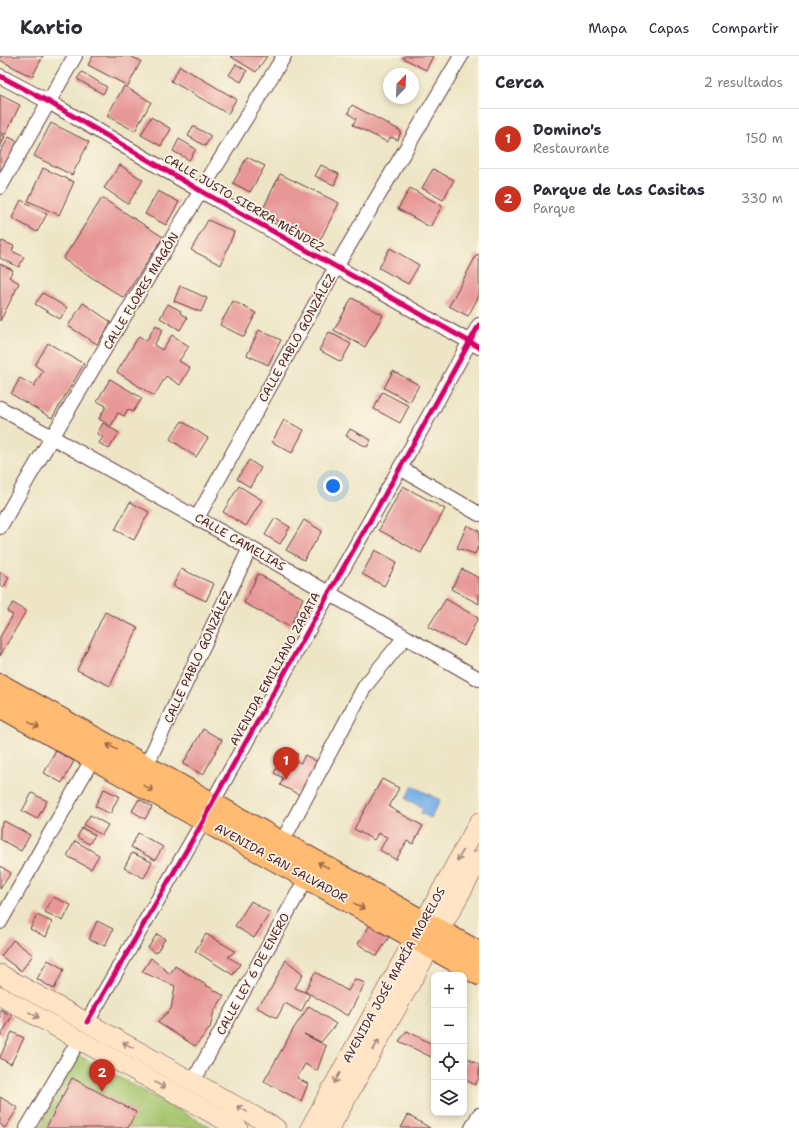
<!DOCTYPE html>
<html lang="es">
<head>
<meta charset="utf-8">
<style>
  :root { --surface:#fff; --page:#f2f2f3; --text:#2b2b33; --muted:#7c7c81; --line:#e1e1e2; --accent:#c8321e }
  body { margin:0; font-family:"Shantell Sans",sans-serif; background:var(--page); color:var(--text) }
  .controls { position:absolute; right:12px; bottom:12px; display:grid; overflow:hidden; border-radius:8px; box-shadow:0 2px 6px #0003 }
  .controls button { width:36px; height:36px; display:grid; place-items:center; padding:0; border:0; border-bottom:1px solid var(--line); background:var(--surface); color:var(--text); font:20px sans-serif }
  .compass { position:absolute; left:383px; top:12px; width:36px; height:36px; border-radius:50%; background:var(--surface); box-shadow:0 2px 6px #0003; rotate:23deg }
  .you { position:absolute; left:333px; top:430px; width:14px; height:14px; margin:-10px; border:3px solid #fff; border-radius:50%; background:#1a73e8; box-shadow:0 0 0 6px #1a73e833 }
  .badge { display:grid; place-items:center; width:26px; height:26px; border-radius:50%; background:var(--accent); color:#fff; font-size:13px; font-weight:700 }
  .pin { position:absolute; translate:-50% -33px; filter:drop-shadow(0 1px 2px #0008) }
  .pin::after { content:''; position:absolute; top:21px; width:14px; height:12px; background:inherit; clip-path:polygon(0 0,100% 0,50% 100%) }
  .list { margin:0; padding:0; list-style:none }
  h2 { display:flex; justify-content:space-between; align-items:center; height:52px; margin:0; padding:0 16px; font-size:17px }
  h2 small { font-size:13px; font-weight:400; color:var(--muted) }
  .list li { display:grid; grid-template-columns:26px 1fr auto; gap:12px; align-items:center; box-sizing:border-box; height:60px; padding:0 16px; border-top:1px solid var(--line) }
  .list b { display:block; font-size:15px; white-space:nowrap }
  .list p { margin:0; font-size:13px; white-space:nowrap; color:var(--muted) }
  .list em { font-size:13px; font-style:normal; color:var(--muted) }
  .icon { flex:none; width:22px; height:22px; fill:none; stroke:currentColor; stroke-width:2; stroke-linecap:round; stroke-linejoin:round }
  .map { position:relative; flex:none; width:479px; height:1072px; overflow:hidden }
  header { display:flex; align-items:center; gap:24px; box-sizing:border-box; height:56px; padding:0 20px; background:var(--surface); border-bottom:1px solid var(--line) }
  header strong { font-size:19px }
  nav { display:flex; gap:22px; margin-inline-start:auto; font-size:14px }
  main { display:flex }
  aside { flex:1; background:var(--surface) }
  .map>svg:first-child { display:block }
  .green { fill:#a4c46d; stroke:#77724c }
  .water { fill:#77b1e8; stroke:#60688a }
  .building { fill:#e79796 }
  .lines { fill:none; stroke-linecap:round; stroke-linejoin:round }
  .street-casing { stroke:#623d42; stroke-width:16 }
  .secondary-casing { stroke:#623d42; stroke-width:20 }
  .primary-casing { stroke:#623d42; stroke-width:24 }
  .street { stroke:#fff; stroke-width:14 }
  .secondary { stroke:#ffe4c6; stroke-width:19 }
  .primary { stroke:#febb71; stroke-width:22 }
  .cycleway-casing { stroke:#fcf5e5; stroke-width:8 }
  .cycleway { stroke:#d6006c; stroke-width:5 }
  .oneway { stroke:#9b654a }
  .oneway2 { stroke:#a48278 }
  .labels { text-anchor:middle; stroke-width:3.5; stroke-linejoin:round; paint-order:stroke }
  .street-label { font-size:12px; fill:#4a1f2b; stroke:#fcf5e5 }
</style>
</head>
<body>
<header>
<strong>Kartio</strong>
<nav><a>Mapa</a><a>Capas</a><a>Compartir</a></nav>
</header>
<main>
<div class="map">
<svg width="479" height="1072" viewBox="0 0 479 1072">
  <rect width="100%" height="100%" fill="#fcf5e5"/>
  <filter id="ink" filterUnits="userSpaceOnUse"><feTurbulence type="fractalNoise" baseFrequency=".025" numOctaves="2"/><feDisplacementMap in="SourceGraphic" scale="8" xChannelSelector="R" yChannelSelector="G"/><feConvolveMatrix kernelMatrix="1 2 1 2 8 2 1 2 1" color-interpolation-filters="sRGB"/></filter>
  <filter id="wash" filterUnits="userSpaceOnUse"><feTurbulence type="fractalNoise" baseFrequency=".012" numOctaves="4" result="noise"/><feDisplacementMap in="SourceGraphic" scale="16" xChannelSelector="R" yChannelSelector="G"/><feGaussianBlur stdDeviation="0.9" result="paint"/><feColorMatrix in="noise" values="0 0 0 0 0 0 0 0 0 0 0 0 0 0 0 0 0 1.4 0 .05"/><feComposite in="paint" operator="in"/></filter>
  <g filter="url(#wash)">
    <rect width="100%" height="100%" fill="#ede5c5"/>
    <polygon class="green" points="78,999 212,1072 39,1072"/>
    <polygon class="water" points="412,730 440,744 431,762 421,757 423,752 406,743"/>
    <g id="blocks">
      <g class="building">
        <polygon points="0,0 43,0 32,21 0,4"/>
        <polygon points="93,0 130,0 141,5 128,30 88,9"/>
        <polygon points="230,0 267,0 256,16"/>
        <polygon points="404,0 433,0 426,14 403,2"/>
        <polygon points="236,8 247,15 241,26 229,19"/>
        <polygon points="180,10 236,43 228,58 171,25"/>
        <polygon points="82,16 107,31 103,38 77,23"/>
        <polygon points="124,30 151,46 135,75 107,60"/>
        <polygon points="0,39 20,49 5,79 0,76"/>
        <polygon points="352,49 401,75 398,84 391,81 387,86 353,69 356,63 348,57"/>
        <polygon points="151,61 171,73 161,90 141,79"/>
        <polygon points="51,67 89,86 72,119 34,100"/>
        <polygon points="193,70 211,80 205,90 188,80"/>
        <polygon points="0,78 5,81 0,91"/>
        <polygon points="9,81 20,87 0,124 0,97"/>
        <polygon points="179,83 196,93 189,104 173,95"/>
        <polygon points="247,101 265,110 250,136 233,127"/>
        <polygon points="120,109 143,124 128,148 104,132"/>
        <polygon points="321,109 339,118 334,129 315,120"/>
        <polygon points="43,112 74,126 59,159 28,145"/>
        <polygon points="433,113 454,124 443,144 422,132"/>
        <polygon points="280,118 339,147 319,186 261,157"/>
        <polygon points="410,132 442,150 430,171 398,153"/>
        <polygon points="158,135 179,146 166,169 145,158"/>
        <polygon points="102,142 163,181 124,242 63,203"/>
        <polygon points="21,144 47,158 37,176 12,162"/>
        <polygon points="208,164 234,176 221,209 191,194"/>
        <polygon points="2,185 14,190 12,195 24,201 19,211 0,202 0,190"/>
        <polygon points="390,192 419,209 408,228 379,212"/>
        <polygon points="477,198 479,199 479,240 468,260 449,250"/>
        <polygon points="0,208 13,214 9,221 19,227 14,238 0,265"/>
        <polygon points="180,230 207,242 201,256 174,245"/>
        <polygon points="43,237 67,252 60,263 35,248"/>
        <polygon points="352,242 383,259 365,291 334,274"/>
        <polygon points="233,245 256,257 244,281 220,269"/>
        <polygon points="83,247 111,266 97,288 68,270"/>
        <polygon points="168,248 181,255 180,257 187,262 180,274 160,262"/>
        <polygon points="156,269 163,274 154,289 162,294 172,279 189,290 179,305 190,312 180,329 166,320 154,340 117,316 139,280 146,285"/>
        <polygon points="259,274 281,284 268,309 247,299"/>
        <polygon points="329,276 351,288 341,306 319,294"/>
        <polygon points="48,287 84,308 52,362 11,338 20,322 34,330 43,315 35,309"/>
        <polygon points="393,315 419,329 410,346 384,332"/>
        <polygon points="110,323 142,342 133,356 128,353 124,360 118,357 111,370 99,363 106,350 97,345"/>
        <polygon points="382,336 409,350 400,367 374,353"/>
        <polygon points="284,364 304,374 292,397 272,386"/>
        <polygon points="182,365 208,382 196,401 170,383"/>
        <polygon points="103,367 119,377 109,393 99,387 103,381 97,378"/>
        <polygon points="350,373 371,384 367,391 346,380"/>
        <polygon points="249,404 261,412 250,431 237,423"/>
        <polygon points="239,430 262,444 246,470 223,456"/>
        <polygon points="403,430 445,453 421,497 379,474"/>
        <polygon points="130,446 149,456 134,484 115,474"/>
        <polygon points="275,462 290,471 280,488 265,479"/>
        <polygon points="304,464 322,475 304,504 286,494"/>
        <polygon points="467,469 479,475 479,489 475,498 457,492"/>
        <polygon points="375,494 397,506 384,530 362,518"/>
        <polygon points="181,513 214,528 206,545 173,530"/>
        <polygon points="462,513 479,522 479,548 451,533"/>
        <polygon points="0,516 9,521 4,531 0,530"/>
        <polygon points="258,518 303,542 290,571 244,547"/>
        <polygon points="446,543 478,562 464,590 428,571"/>
        <polygon points="13,547 26,555 0,600 0,581 13,559 7,556"/>
        <polygon points="105,556 138,572 110,630 77,614"/>
        <polygon points="203,673 222,684 203,719 183,708"/>
        <polygon points="287,692 298,698 295,704 301,707 305,699 318,706 300,739 280,729 283,722 274,717"/>
        <polygon points="56,695 74,705 62,727 44,717"/>
        <polygon points="382,723 399,732 389,751 423,770 413,788 407,785 396,804 380,794 387,781 378,777 374,784 354,773"/>
        <polygon points="104,733 119,740 110,758 95,750"/>
        <polygon points="32,737 47,745 37,763 22,755"/>
        <polygon points="139,743 152,751 145,763 132,755"/>
        <polygon points="90,759 108,769 102,779 84,769"/>
        <polygon points="4,765 30,779 21,795 0,783 0,772"/>
        <polygon points="82,772 95,779 89,788 77,781"/>
        <polygon points="138,777 163,791 155,804 131,791"/>
        <polygon points="75,785 99,799 91,813 67,800"/>
        <polygon points="132,797 152,806 144,822 124,812"/>
        <polygon points="0,810 11,817 0,833"/>
        <polygon points="53,841 71,849 63,865 45,856"/>
        <polygon points="251,845 270,857 254,882 235,870"/>
        <polygon points="37,859 52,866 46,881 30,873"/>
        <polygon points="97,865 113,873 105,890 89,883"/>
        <polygon points="370,869 389,881 377,900 358,888"/>
        <polygon points="157,878 165,883 156,897 148,892"/>
        <polygon points="206,878 235,895 228,901 240,908 233,919 195,895"/>
        <polygon points="13,884 33,899 21,915 1,900"/>
        <polygon points="151,902 170,918 175,910 224,940 214,955 210,972 195,990 157,966 171,953 175,930 142,916"/>
        <polygon points="48,904 64,913 54,933 37,923"/>
        <polygon points="286,904 303,918 295,932 309,938 305,935 315,916 348,935 355,923 365,927 348,960 310,938 301,956 285,947 277,962 256,951 268,938"/>
        <polygon points="309,950 336,968 321,986 304,978 326,990 317,1015 305,1008 297,1022 308,1028 301,1045 264,1025 294,972"/>
        <polygon points="0,953 12,960 0,981"/>
        <polygon points="407,975 434,989 433,1002 399,985"/>
        <polygon points="12,976 24,982 11,1008 0,1002 0,1001"/>
        <polygon points="467,1002 479,1009 479,1022 475,1029 464,1023 464,1007"/>
        <polygon points="72,1022 136,1056 128,1072 46,1072"/>
        <polygon points="0,1041 18,1052 5,1072 0,1068"/>
        <polygon points="408,1059 430,1072 401,1072"/>
      </g>
    </g>
  </g>
  <g filter="url(#ink)">
    <use href="#blocks" fill-opacity="0" stroke="#623d42" stroke-width="1"/>
    <g class="lines">
      <g class="street-casing">
        <g id="street">
          <polyline points="0,20 49,46 201,135 479,291"/>
          <polyline points="0,131 75,0"/>
          <polyline points="0,352 250,492 479,623"/>
          <polyline points="400,412 479,458"/>
          <polyline points="197,462 336,211 461,0"/>
          <path d="M 0,471 C 91,312 188,156 284,0"/>
          <polyline points="146,710 250,492"/>
          <polyline points="282,786 365,630 405,581"/>
          <polyline points="0,866 93,702"/>
          <polyline points="87,966 204,764 212,747 329,537 400,412 479,269"/>
          <polyline points="199,1015 307,821"/>
          <polyline points="27,1072 79,984"/>
          <polyline points="472,1072 479,1059"/>
        </g>
      </g>
      <g class="secondary-casing">
        <g id="secondary">
          <polyline points="0,918 276,1072"/>
          <polyline points="0,940 238,1072"/>
          <polyline points="310,1072 479,766"/>
          <polyline points="330,1072 479,804"/>
        </g>
      </g>
      <g class="primary-casing">
        <g id="primary">
          <polyline points="0,629 479,897"/>
          <polyline points="0,650 479,918"/>
        </g>
      </g>
      <use href="#street" class="street"/>
      <use href="#secondary" class="secondary"/>
      <use href="#primary" class="primary"/>
      <g class="cycleway-casing">
        <g id="cycleway">
          <polyline points="0,20 49,46 201,135 479,291"/>
          <polyline points="87,966 204,764 212,747 329,537 400,412 479,269"/>
        </g>
      </g>
      <use href="#cycleway" class="cycleway"/>
    </g>
    <defs><path id="oneway-shaft" d="M-6 0H5M1.5-3L5.5 0L1.5 3" fill="none" stroke-width="1.6" stroke-linecap="round" stroke-linejoin="round"/></defs>
    <g class="oneway">
      <use href="#oneway-shaft" transform="translate(34 669) rotate(29)"/>
      <use href="#oneway-shaft" transform="translate(112 691) rotate(-151)"/>
      <use href="#oneway-shaft" transform="translate(148 732) rotate(29)"/>
      <use href="#oneway-shaft" transform="translate(323 809) rotate(-151)"/>
      <use href="#oneway-shaft" transform="translate(359 850) rotate(29)"/>
    </g>
    <g class="oneway2">
      <use href="#oneway-shaft" transform="translate(460 800) rotate(119)"/>
      <use href="#oneway-shaft" transform="translate(34 959) rotate(29)"/>
      <use href="#oneway-shaft" transform="translate(128 989) rotate(-151)"/>
      <use href="#oneway-shaft" transform="translate(376 989) rotate(-61)"/>
      <use href="#oneway-shaft" transform="translate(337 1022) rotate(119)"/>
      <use href="#oneway-shaft" transform="translate(160 1029) rotate(29)"/>
      <use href="#oneway-shaft" transform="translate(242 1053) rotate(-151)"/>
    </g>
  </g>
  <g class="labels">
    <g class="street-label">
      <text transform="translate(244 147) rotate(30)" y="4">CALLE JUSTO SIERRA MÉNDEZ</text>
      <text transform="translate(141 235) rotate(-59)" y="4">CALLE FLORES MAGÓN</text>
      <text transform="translate(297 282) rotate(-61)" y="4">CALLE PABLO GONZÁLEZ</text>
      <text transform="translate(240 486) rotate(30)" y="4">CALLE CAMELIAS</text>
      <text transform="translate(198 601) rotate(-65)" y="4">CALLE PABLO GONZÁLEZ</text>
      <text transform="translate(275 613) rotate(-61)" y="4">AVENIDA EMILIANO ZAPATA</text>
      <text transform="translate(281 807) rotate(29)" y="4">AVENIDA SAN SALVADOR</text>
      <text transform="translate(253 918) rotate(-61)" y="4">CALLE LEY 6 DE ENERO</text>
      <text transform="translate(394 919) rotate(-61)" y="4">AVENIDA JOSÉ MARÍA MORELOS</text>
    </g>
  </g>
</svg>
<div class="controls">
<button>+</button>
<button>−</button>
<button><svg class="icon" aria-label="locate" viewBox="0 0 24 24"><circle cx="12" cy="12" r="6"/><path d="M12 2v4M12 18v4M2 12h4M18 12h4"/></svg></button>
<button><svg class="icon" aria-label="layers" viewBox="0 0 24 24"><path d="M12 4l9 5-9 5-9-5zM3 14l9 5 9-5"/></svg></button>
</div>
<svg class="compass" viewBox="-18 -18 36 36"><path d="M0-13l5 13h-10z" fill="#e53935"/><path d="M0 13l5-13h-10z" fill="#7c7c81"/></svg>
<div class="you"></div>
<div class="pin badge" style="left:286px;top:724px">1</div>
<div class="pin badge" style="left:102px;top:1036px">2</div>
</div>
<aside>
<h2>Cerca<small>2 resultados</small></h2>
<ul class="list">
<li><span class="badge">1</span><div><b>Domino's</b><p>Restaurante</p></div><em>150 m</em></li>
<li><span class="badge">2</span><div><b>Parque de Las Casitas</b><p>Parque</p></div><em>330 m</em></li>
</ul>
</aside>
</main>
</body>
</html>
